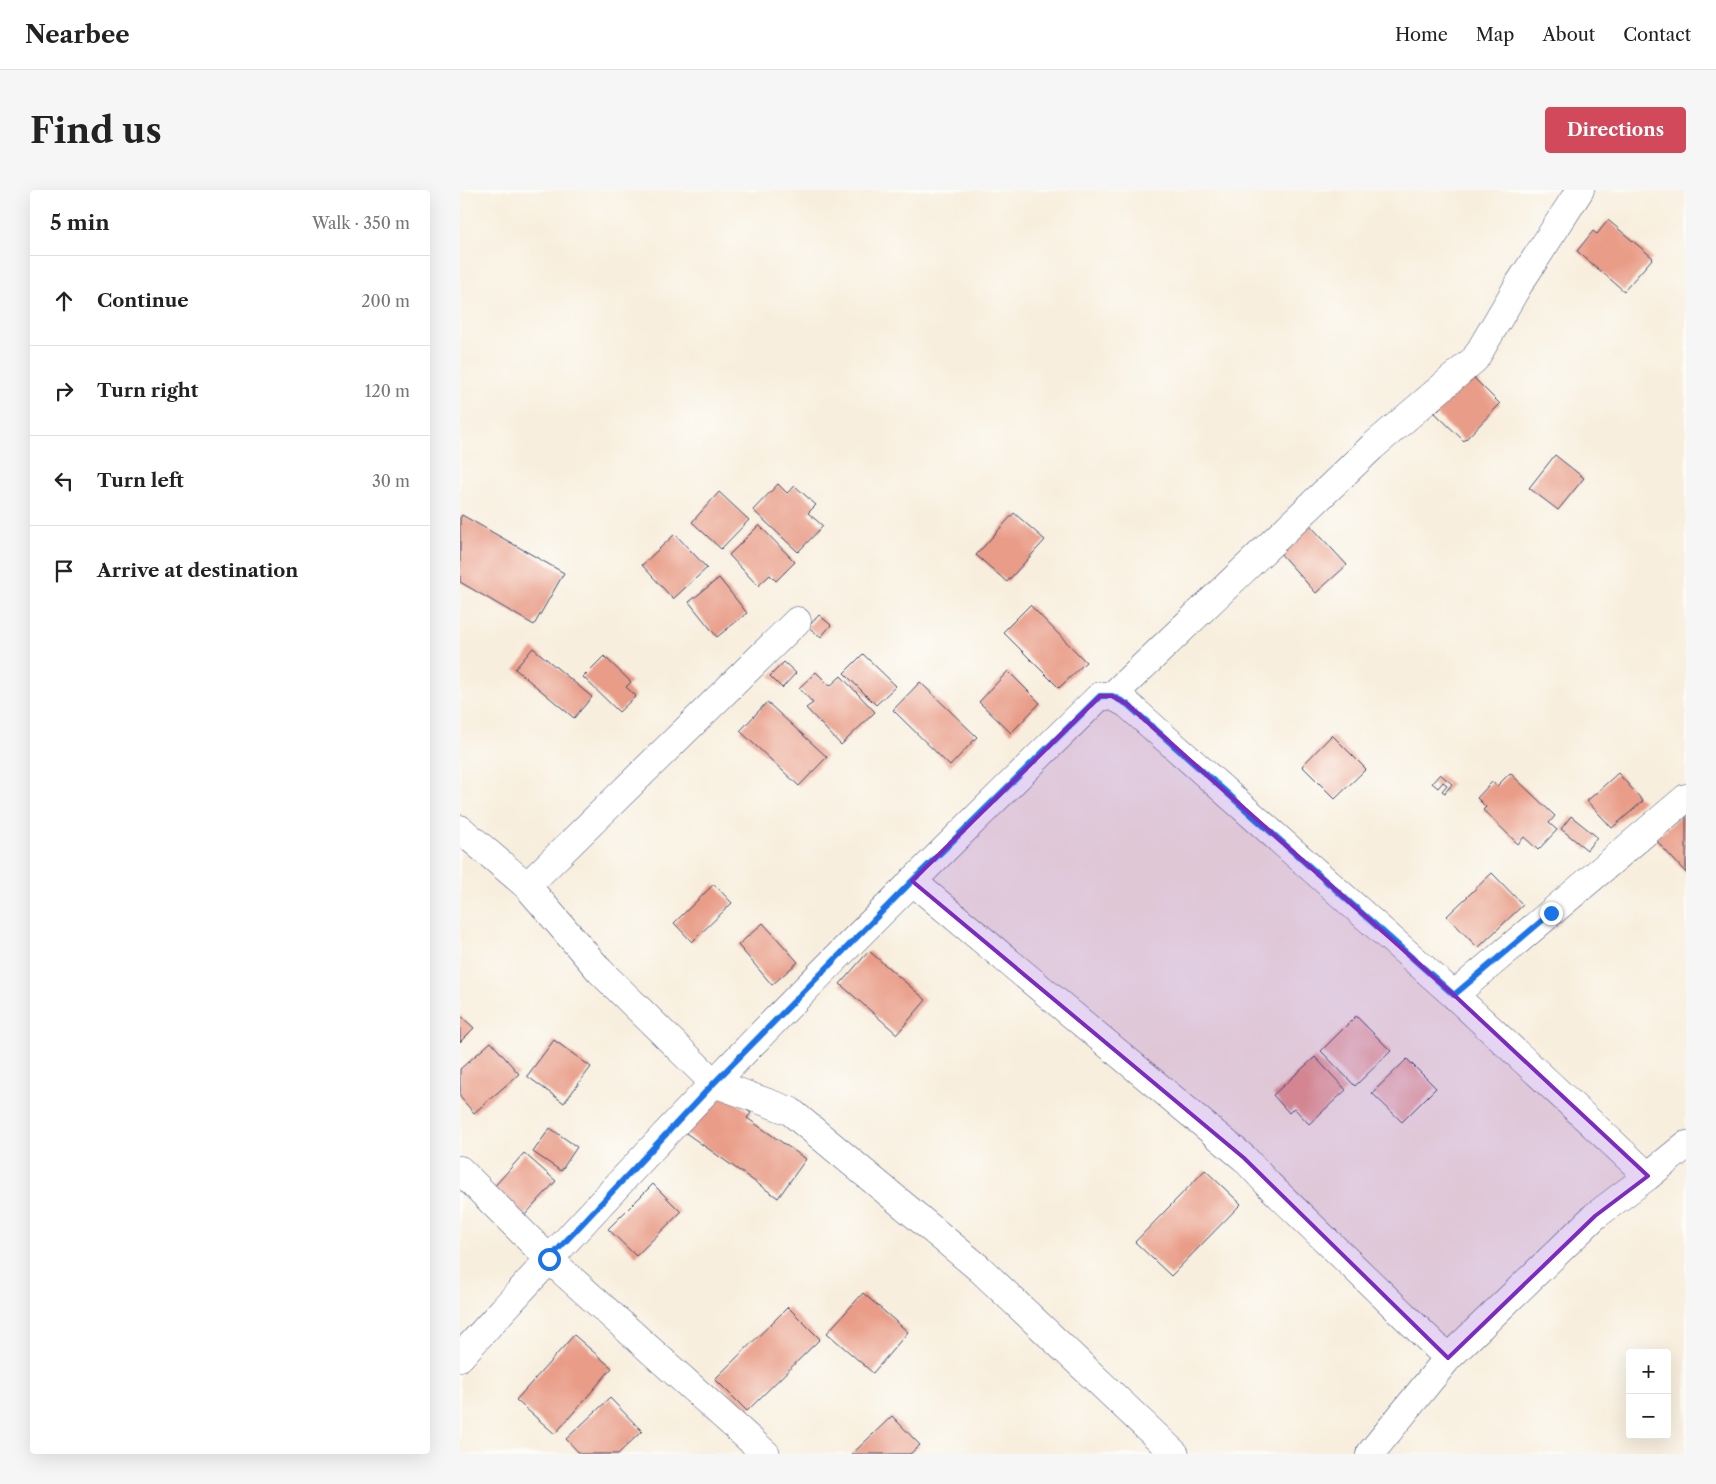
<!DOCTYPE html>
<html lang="en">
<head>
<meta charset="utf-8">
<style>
  :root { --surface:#fff; --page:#f6f6f6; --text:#222; --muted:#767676; --line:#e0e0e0; --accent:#d1495b }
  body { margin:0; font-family:"Libre Caslon Text",serif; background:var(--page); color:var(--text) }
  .controls { position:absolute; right:15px; bottom:15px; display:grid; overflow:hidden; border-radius:5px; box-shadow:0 5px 20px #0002 }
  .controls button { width:45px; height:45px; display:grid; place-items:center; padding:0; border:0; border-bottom:1px solid var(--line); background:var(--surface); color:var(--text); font:25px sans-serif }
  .stop { position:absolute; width:15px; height:15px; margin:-11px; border:4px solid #1a73e8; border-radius:50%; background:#fff }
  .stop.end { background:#1a73e8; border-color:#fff; box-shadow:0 1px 5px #0008 }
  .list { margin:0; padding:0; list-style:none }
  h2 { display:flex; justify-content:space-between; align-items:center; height:65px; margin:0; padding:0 20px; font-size:21px }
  h2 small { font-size:16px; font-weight:400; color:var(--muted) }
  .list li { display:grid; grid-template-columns:32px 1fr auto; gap:15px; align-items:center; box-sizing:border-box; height:90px; padding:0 20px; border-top:1px solid var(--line) }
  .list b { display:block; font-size:19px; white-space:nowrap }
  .list em { font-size:16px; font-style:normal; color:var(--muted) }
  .icon { flex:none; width:28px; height:28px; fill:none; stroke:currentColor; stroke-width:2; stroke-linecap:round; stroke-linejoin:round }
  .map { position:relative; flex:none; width:1226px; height:1264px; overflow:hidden; border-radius:5px }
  header { display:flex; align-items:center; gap:30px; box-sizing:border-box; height:70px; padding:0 25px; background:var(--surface); border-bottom:1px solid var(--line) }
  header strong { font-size:24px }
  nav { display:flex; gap:28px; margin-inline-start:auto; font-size:18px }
  .intro { display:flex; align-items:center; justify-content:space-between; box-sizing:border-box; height:120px; padding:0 30px }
  h1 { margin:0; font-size:35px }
  .button { padding:12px 22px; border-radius:5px; background:var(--accent); color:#fff; font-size:18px; font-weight:700 }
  main { display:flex; gap:30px; padding:0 30px }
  aside { flex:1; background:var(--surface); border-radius:5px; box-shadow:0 5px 20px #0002 }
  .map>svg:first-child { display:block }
  .building { fill:#e99d88 }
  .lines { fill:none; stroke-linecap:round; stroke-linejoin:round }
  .minor-casing { stroke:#3c4c71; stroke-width:29 }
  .minor { stroke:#fff; stroke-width:28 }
  .route { stroke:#1a73e8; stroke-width:6 }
  .marked { fill:#7b2cbf; fill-opacity:0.2; stroke:#7b2cbf; stroke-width:4; stroke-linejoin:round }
</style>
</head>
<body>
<header>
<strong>Nearbee</strong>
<nav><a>Home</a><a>Map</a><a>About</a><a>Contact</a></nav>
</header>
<div class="intro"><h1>Find us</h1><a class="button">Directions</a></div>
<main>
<aside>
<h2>5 min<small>Walk · 350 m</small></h2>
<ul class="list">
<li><svg class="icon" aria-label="ahead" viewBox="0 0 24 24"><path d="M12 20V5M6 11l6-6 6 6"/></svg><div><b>Continue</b></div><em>200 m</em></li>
<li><svg class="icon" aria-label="right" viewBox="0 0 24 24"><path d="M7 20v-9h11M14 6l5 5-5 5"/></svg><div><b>Turn right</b></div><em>120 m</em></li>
<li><svg class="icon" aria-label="left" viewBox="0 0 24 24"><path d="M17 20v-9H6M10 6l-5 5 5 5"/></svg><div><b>Turn left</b></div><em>30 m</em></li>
<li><svg class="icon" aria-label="arrive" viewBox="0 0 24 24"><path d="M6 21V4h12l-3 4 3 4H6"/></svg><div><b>Arrive at destination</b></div></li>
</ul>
</aside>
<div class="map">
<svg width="1226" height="1264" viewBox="0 0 1226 1264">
  <rect width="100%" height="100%" fill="#fdfcf7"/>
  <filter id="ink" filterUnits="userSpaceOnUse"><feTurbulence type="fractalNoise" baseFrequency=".02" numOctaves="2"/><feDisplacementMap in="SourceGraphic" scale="10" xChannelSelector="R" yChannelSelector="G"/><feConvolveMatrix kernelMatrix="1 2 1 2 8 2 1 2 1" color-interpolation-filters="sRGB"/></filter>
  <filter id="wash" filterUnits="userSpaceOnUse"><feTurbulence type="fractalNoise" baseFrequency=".0096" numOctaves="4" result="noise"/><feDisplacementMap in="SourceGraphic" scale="20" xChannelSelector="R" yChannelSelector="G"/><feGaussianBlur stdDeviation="1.12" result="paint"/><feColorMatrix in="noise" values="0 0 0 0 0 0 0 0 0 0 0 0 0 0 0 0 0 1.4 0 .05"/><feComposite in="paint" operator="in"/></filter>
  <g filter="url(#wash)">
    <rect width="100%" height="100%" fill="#f8eedd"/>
    <g id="blocks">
      <g class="building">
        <polygon points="1148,30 1193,68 1164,101 1117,61 1133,41 1137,44"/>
        <polygon points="1012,186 1040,214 1004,251 975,223"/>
        <polygon points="1095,265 1124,288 1098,320 1069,298"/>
        <polygon points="318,294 327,303 335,296 356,315 348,323 363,336 338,362 293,320"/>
        <polygon points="259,302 289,330 261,359 232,332"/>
        <polygon points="554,323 585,350 547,392 516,365"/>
        <polygon points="2,325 104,383 74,435 0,392 0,328"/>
        <polygon points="848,333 887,375 856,403 817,360"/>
        <polygon points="299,335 335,372 316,391 310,385 298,396 269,365"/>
        <polygon points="215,344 247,378 213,409 182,375"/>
        <polygon points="259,388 287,423 257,447 229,412"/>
        <polygon points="570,415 626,472 599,498 543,442"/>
        <polygon points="359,425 371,435 361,447 348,437"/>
        <polygon points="73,458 132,507 114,528 55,479"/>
        <polygon points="403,464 436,496 416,515 384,483"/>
        <polygon points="144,466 171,492 166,497 176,506 159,522 123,487"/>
        <polygon points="324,472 336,483 322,498 310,486"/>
        <polygon points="548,481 580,513 551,543 519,512"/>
        <polygon points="356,482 370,496 381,486 415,522 381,555 346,518 353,513 339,498"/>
        <polygon points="460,492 517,547 490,576 433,520"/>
        <polygon points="307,512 367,567 339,596 280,541"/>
        <polygon points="872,545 906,579 875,609 842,576"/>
        <polygon points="1050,583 1095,626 1089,633 1097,640 1078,660 1064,647 1058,654 1023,620 1026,617 1017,608 1032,592 1037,596"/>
        <polygon points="1158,583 1183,611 1152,638 1127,611"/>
        <polygon points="980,584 992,594 985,603 982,601 987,595 983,592 978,598 972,593"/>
        <polygon points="1226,621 1226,683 1195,649"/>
        <polygon points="1111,626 1137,647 1127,660 1101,639"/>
        <polygon points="1032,683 1063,715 1018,758 987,726"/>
        <polygon points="254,694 272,713 232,752 214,733"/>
        <polygon points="303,733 338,772 312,795 278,755"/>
        <polygon points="409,761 466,810 437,844 380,794"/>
        <polygon points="0,825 14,838 0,852"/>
        <polygon points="896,826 931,861 895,896 861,861"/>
        <polygon points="94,850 131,877 104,913 67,886"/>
        <polygon points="31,852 59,884 14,923 0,907 0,879"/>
        <polygon points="855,867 886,900 849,934 834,918 829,923 813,905"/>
        <polygon points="947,869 976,898 942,932 912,903"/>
        <polygon points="254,897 291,923 287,928 346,969 318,1008 223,941"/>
        <polygon points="90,938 117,957 101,981 73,962"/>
        <polygon points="64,963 96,991 64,1026 33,998"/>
        <polygon points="745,980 781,1014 711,1086 675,1052"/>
        <polygon points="193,994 221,1022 176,1066 148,1039"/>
        <polygon points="403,1103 448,1142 413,1183 367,1143"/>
        <polygon points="328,1117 360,1149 287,1221 255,1189"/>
        <polygon points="114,1145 152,1178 95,1244 56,1210"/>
        <polygon points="150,1208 182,1241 158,1264 120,1264 106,1249"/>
        <polygon points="432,1226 460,1255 450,1264 392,1264"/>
      </g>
    </g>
  </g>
  <g filter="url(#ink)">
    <use href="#blocks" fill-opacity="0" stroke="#3c4c71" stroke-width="1"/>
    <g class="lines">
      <g class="minor-casing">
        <g id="minor">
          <polyline points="652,506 912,257 1015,169 1059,94 1120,0"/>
          <polyline points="0,639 67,696 140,781 254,893 330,921 520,1079 715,1264"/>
          <polyline points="452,691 784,968 809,995 988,1168"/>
          <polyline points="67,696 337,431"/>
          <polyline points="994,805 1226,608"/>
          <polyline points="0,980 89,1069 306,1264"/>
          <path d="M 0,1167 C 84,1075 168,982 255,892 C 381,761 510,634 640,506 L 652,506 L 667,514 L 994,805 L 1188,986"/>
          <polyline points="910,1264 988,1168 1135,1026 1188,986 1226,955"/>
        </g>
      </g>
      <use href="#minor" class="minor"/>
    </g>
  </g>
  <g class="lines" filter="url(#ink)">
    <polyline class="route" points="89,1069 254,893 452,691 640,506 652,506 667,514 994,805 1091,723"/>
  </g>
  <path class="marked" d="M 640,506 L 652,506 L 667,514 L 994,805 L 1188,986 L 1135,1026 L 988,1168 L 784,968 L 452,691 Z"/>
</svg>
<div class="controls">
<button>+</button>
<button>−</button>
</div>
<div class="stop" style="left:89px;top:1069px"></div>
<div class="stop end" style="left:1091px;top:723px"></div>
</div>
</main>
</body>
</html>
